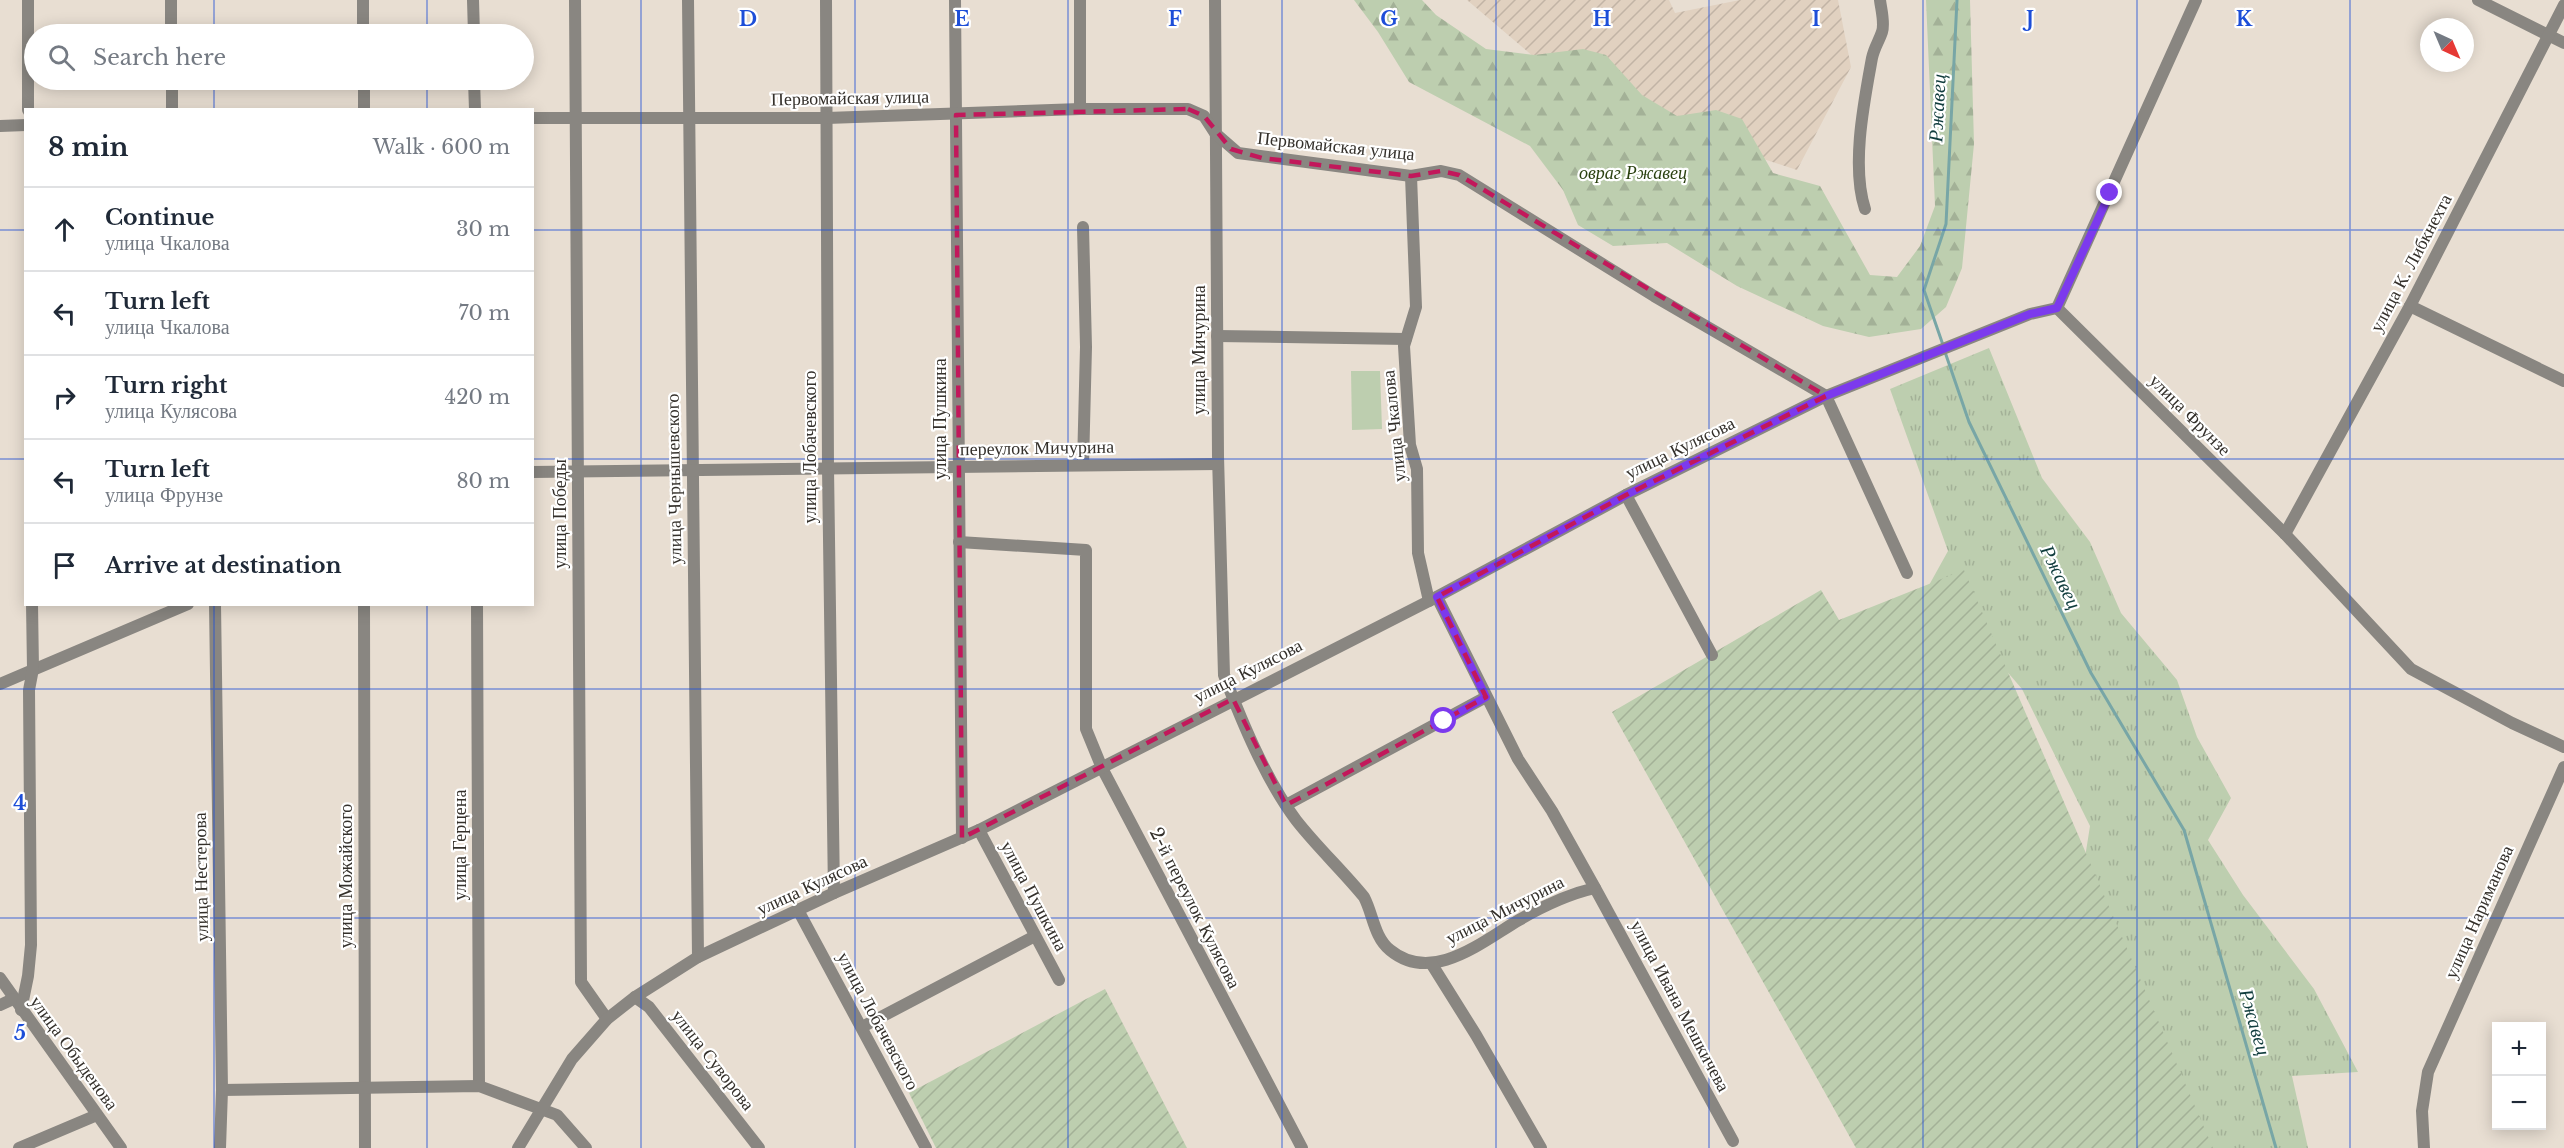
<!DOCTYPE html>
<html lang="en">
<head>
<meta charset="utf-8">
<style>
  :root { --surface:#fff; --page:#f6f6f7; --text:#1f2937; --muted:#747a83; --line:#e0e1e3 }
  body { margin:0; font-family:"Libre Baskerville",serif; background:var(--page); color:var(--text) }
  .controls { position:absolute; right:18px; bottom:18px; display:grid; overflow:hidden; border-radius:0px; box-shadow:0 3px 15px #0003 }
  .controls button { width:54px; height:54px; display:grid; place-items:center; padding:0; border:0; border-bottom:2px solid var(--line); background:var(--surface); color:var(--text); font:30px sans-serif }
  .compass { position:absolute; left:2420px; top:18px; width:54px; height:54px; border-radius:50%; background:var(--surface); box-shadow:0 3px 15px #0003; rotate:136deg }
  .stop { position:absolute; width:18px; height:18px; margin:-14px; border:4px solid #7c3aed; border-radius:50%; background:#fff }
  .stop.end { background:#7c3aed; border-color:#fff; box-shadow:0 2px 6px #0008 }
  .list { margin:0; padding:0; list-style:none }
  h2 { display:flex; justify-content:space-between; align-items:center; height:78px; margin:0; padding:0 24px; font-size:26px }
  h2 small { font-size:20px; font-weight:400; color:var(--muted) }
  .list li { display:grid; grid-template-columns:39px 1fr auto; gap:18px; align-items:center; box-sizing:border-box; height:84px; padding:0 24px; border-top:2px solid var(--line) }
  .list b { display:block; font-size:22px; white-space:nowrap }
  .list p { margin:0; font-size:20px; white-space:nowrap; color:var(--muted) }
  .list em { font-size:20px; font-style:normal; color:var(--muted) }
  .icon { flex:none; width:33px; height:33px; fill:none; stroke:currentColor; stroke-width:2; stroke-linecap:round; stroke-linejoin:round }
  .map { position:relative; flex:none; width:2564px; height:1148px; overflow:hidden }
  .search { position:absolute; background:var(--surface); box-shadow:0 3px 15px #0003; left:24px; top:24px; width:510px; height:66px; display:flex; align-items:center; gap:15px; box-sizing:border-box; padding:0 21px; border-radius:33px; color:var(--muted); font-size:22px }
  .panel { position:absolute; background:var(--surface); box-shadow:0 3px 15px #0003; left:24px; top:108px; width:510px; height:498px; border-radius:0px }
  .map>svg:first-child { display:block }
  .industrial { fill:url(#industrial-furrows) }
  .grass { fill:url(#grass-tufts) }
  .forest { fill:url(#forest-firs) }
  .park { fill:#bdceaf }
  .garden { fill:url(#garden-furrows) }
  .lines { fill:none; stroke-linecap:round; stroke-linejoin:round }
  .stream { stroke:#78a6a6; stroke-width:3 }
  .minor { stroke:#898681; stroke-width:12 }
  .route { stroke:#7c3aed; stroke-width:8 }
  .marked { fill:none; stroke:#c2185b; stroke-width:4.5; stroke-dasharray:12 8; stroke-linejoin:round }
  .grid { fill:none; stroke:#1d4ed8; stroke-width:1.5; stroke-opacity:0.55 }
  .labels { text-anchor:middle; stroke-width:4.5; stroke-linejoin:round; paint-order:stroke }
  .street-label { font-size:18px; fill:#34302b; stroke:#fff }
  .park-label { font-size:18px; font-style:italic; fill:#2b4110; stroke:#fff }
  .water-label { font-size:20px; font-style:italic; fill:#113d3e; stroke:#fff }
  .grid-label { font-size:20px; text-anchor:middle; font-weight:bold; fill:#1d4ed8; stroke:#fff; stroke-width:4.5; stroke-linejoin:round; paint-order:stroke }
</style>
</head>
<body>
<div class="map">
<svg width="2564" height="1148" viewBox="0 0 2564 1148">
  <defs>
    <pattern id="industrial-furrows" width="10" height="10" patternUnits="userSpaceOnUse" patternTransform="scale(1.5)"><rect width="10" height="10" fill="#e1d1c0"/><path d="M-1 1l2-2M0 10L10 0M9 11l2-2" fill="none" stroke="#c2b4a5"/></pattern>
    <pattern id="grass-tufts" width="24" height="20" patternUnits="userSpaceOnUse" patternTransform="scale(1.5)"><rect width="24" height="20" fill="#bdceaf"/><path d="M3 7l-1-3M5 7V3M7 7l1-3M15 17l-1-3M17 17v-4M19 17l1-3" fill="none" stroke="#a3b197"/></pattern>
    <pattern id="forest-firs" width="22" height="20" patternUnits="userSpaceOnUse" patternTransform="scale(1.5)"><rect width="22" height="20" fill="#bdceaf"/><path d="M5 1l3.5 6h-7zM16 11l3.5 6h-7z" fill="#a3b197"/></pattern>
    <pattern id="garden-furrows" width="10" height="10" patternUnits="userSpaceOnUse" patternTransform="scale(1.5)"><rect width="10" height="10" fill="#bdceaf"/><path d="M-1 1l2-2M0 10L10 0M9 11l2-2" fill="none" stroke="#a3b197"/></pattern>
  </defs>
  <rect width="100%" height="100%" fill="#e8ded2"/>
  <polygon class="industrial" points="1467,0 1669,0 1675,13 1740,0 1838,0 1851,67 1797,170 1673,129 1535,58"/>
  <polygon class="grass" points="1989,348 2042,478 2090,542 2121,613 2177,680 2197,737 2231,798 2208,840 2243,895 2314,989 2358,1072 2292,1076 2308,1148 2039,1148 2090,826 2022,689 1961,618 1908,623 1948,551 1890,389"/>
  <polygon class="forest" points="1354,0 1422,0 1436,15 1486,49 1534,55 1583,49 1606,55 1642,95 1677,116 1716,110 1742,119 1773,173 1820,186 1870,275 1897,277 1920,246 1935,206 1926,0 1970,0 1974,144 1962,268 1946,307 1921,329 1869,337 1823,326 1737,286 1667,243 1613,246 1578,225 1563,190 1530,146 1409,82 1378,32"/>
  <polygon class="park" points="1351,371 1380,371 1382,429 1352,430"/>
  <g class="garden">
    <polygon points="1964,570 2213,1148 1856,1148 1612,712 1821,590 1839,620"/>
    <polygon points="1105,989 1187,1148 936,1148 909,1093"/>
  </g>
  <g class="lines">
    <g class="stream">
      <polyline points="1943,345 1924,290 1946,224 1957,0"/>
      <polyline points="1945,352 1969,422 2091,673 2184,830 2276,1148"/>
    </g>
    <g class="minor">
      <polyline points="28,0 28,110"/>
      <polyline points="171,0 171,34"/>
      <polyline points="363,0 363,34"/>
      <polyline points="473,0 474,34"/>
      <polyline points="575,0 581,982 607,1019"/>
      <polyline points="688,0 698,957"/>
      <polyline points="826,0 828,468 834,893"/>
      <polyline points="955,0 962,838"/>
      <path d="M 1215,0 L 1218,456 L 1224,675 C 1242,722 1266,780 1296,820 C 1317,847 1342,870 1364,897 C 1373,914 1374,937 1390,950 C 1432,985 1483,941 1519,920 C 1543,906 1569,894 1595,888"/>
      <polyline points="2478,0 2564,43"/>
      <polyline points="172,80 172,110"/>
      <polyline points="364,80 364,110"/>
      <polyline points="474,80 475,110"/>
      <polyline points="1080,109 1080,0"/>
      <polyline points="532,118 827,118 1080,109 1188,109 1204,116 1215,133 1238,153 1411,176 1441,171 1459,175 1654,296 1826,396 1907,573"/>
      <polyline points="0,126 26,125"/>
      <polyline points="1411,176 1416,307 1404,346 1410,445 1417,469 1418,553 1429,601"/>
      <path d="M 1865,209 C 1851,166 1864,102 1872,58 C 1874,48 1879,41 1882,32 C 1885,23 1881,9 1880,0"/>
      <polyline points="1083,227 1086,347 1083,465"/>
      <polyline points="2410,306 2564,381"/>
      <polyline points="2057,308 2285,534 2411,669 2512,723 2564,747"/>
      <polyline points="2057,308 2196,0"/>
      <polyline points="1217,336 1406,339"/>
      <polyline points="532,472 1218,464"/>
      <polyline points="1626,495 1712,655"/>
      <polyline points="2285,534 2410,306 2564,5"/>
      <polyline points="959,542 1086,550 1086,729 1102,768 1302,1148"/>
      <polyline points="1437,597 1518,759 1552,811 1595,888 1733,1141"/>
      <polyline points="215,604 222,1090 220,1148"/>
      <polyline points="364,604 365,1148"/>
      <polyline points="477,604 479,1086"/>
      <polyline points="0,684 188,604"/>
      <polyline points="1286,805 1486,697"/>
      <polyline points="979,830 1059,980"/>
      <polyline points="798,910 926,1148"/>
      <polyline points="1431,963 1476,1035 1541,1148"/>
      <polyline points="0,978 121,1148"/>
      <polyline points="635,997 649,1007 759,1148"/>
      <polyline points="0,1005 13,999"/>
      <polyline points="21,1010 28,976 31,945 29,690 33,669 32,604"/>
      <polyline points="862,1027 1035,936"/>
      <polyline points="222,1090 479,1086 557,1115 586,1148"/>
      <polyline points="19,1148 97,1115"/>
      <polyline points="518,1148 572,1059 607,1019 635,997 698,957 834,893 979,830 1429,601 1626,495 1826,396 2030,314 2057,308"/>
      <polyline points="2424,1148 2422,1111 2428,1072 2564,767"/>
    </g>
  </g>
  <g class="lines">
    <polyline class="route" points="1444,721 1486,697 1437,597 1626,495 1826,396 2030,314 2057,308 2110,193"/>
  </g>
  <path class="marked" d="M 1188,109 L 1204,116 L 1231,149 L 1262,158 L 1411,176 L 1441,171 L 1459,175 L 1826,396 L 1626,495 L 1437,597 L 1486,697 L 1323,786 L 1286,805 L 1233,699 L 962,838 L 956,115 Z"/>
  <path class="grid" d="M 214,0 L 214,34M 427,0 L 427,34M 641,0 L 641,1148M 855,0 L 855,1148M 1068,0 L 1068,1148M 1282,0 L 1282,1148M 1496,0 L 1496,1148M 1709,0 L 1709,1148M 1923,0 L 1923,1148M 2137,0 L 2137,1148M 2350,0 L 2350,1148M 214,80 L 214,110M 427,80 L 427,110M 0,230 L 26,230M 532,230 L 2564,230M 0,459 L 26,459M 532,459 L 2564,459M 214,604 L 214,1148M 427,604 L 427,1148M 0,689 L 2564,689M 0,918 L 2564,918"/>
  <g class="labels">
    <g class="street-label">
      <text transform="translate(850 98) rotate(-1)" y="6">Первомайская улица</text>
      <text transform="translate(1336 146) rotate(6)" y="6">Первомайская улица</text>
      <text transform="translate(2411 263) rotate(-62)" y="6">улица К. Либкнехта</text>
      <text transform="translate(1199 350) rotate(-90)" y="6">улица Мичурина</text>
      <text transform="translate(2190 415) rotate(45)" y="6">улица Фрунзе</text>
      <text transform="translate(940 419) rotate(-90)" y="6">улица Пушкина</text>
      <text transform="translate(1394 426) rotate(-96)" y="6">улица Чкалова</text>
      <text transform="translate(810 447) rotate(-90)" y="6">улица Лобачевского</text>
      <text transform="translate(1037 448) rotate(-1)" y="6">переулок Мичурина</text>
      <text transform="translate(1680 448) rotate(-26)" y="6">улица Кулясова</text>
      <text transform="translate(674 479) rotate(-91)" y="6">улица Чернышевского</text>
      <text transform="translate(560 514) rotate(-90)" y="6">улица Победы</text>
      <text transform="translate(1248 671) rotate(-27)" y="6">улица Кулясова</text>
      <text transform="translate(460 845) rotate(-90)" y="6">улица Герцена</text>
      <text transform="translate(346 876) rotate(-90)" y="6">улица Можайского</text>
      <text transform="translate(201 877) rotate(-91)" y="6">улица Нестерова</text>
      <text transform="translate(812 885) rotate(-25)" y="6">улица Кулясова</text>
      <text transform="translate(1034 896) rotate(62)" y="6">улица Пушкина</text>
      <text transform="translate(1195 908) rotate(63)" y="6">2-й переулок Кулясова</text>
      <text transform="translate(1505 910) rotate(-27)" y="6">улица Мичурина</text>
      <text transform="translate(2479 912) rotate(-66)" y="6">улица Нариманова</text>
      <text transform="translate(1680 1006) rotate(62)" y="6">улица Ивана Мешкичева</text>
      <text transform="translate(878 1021) rotate(62)" y="6">улица Лобачевского</text>
      <text transform="translate(74 1053) rotate(54)" y="6">улица Обыденова</text>
      <text transform="translate(713 1060) rotate(52)" y="6">улица Суворова</text>
    </g>
    <g class="park-label">
      <text x="1633" y="179">овраг Ржавец</text>
    </g>
    <g class="water-label">
      <text transform="translate(1937 108) rotate(-87)" y="7">Ржавец</text>
      <text transform="translate(2061 577) rotate(64)" y="7">Ржавец</text>
      <text transform="translate(2255 1022) rotate(74)" y="7">Ржавец</text>
    </g>
  </g>
  <g class="grid-label">
    <text x="748" y="26">D</text>
    <text x="962" y="26">E</text>
    <text x="1175" y="26">F</text>
    <text x="1389" y="26">G</text>
    <text x="1602" y="26">H</text>
    <text x="1816" y="26">I</text>
    <text x="2030" y="26">J</text>
    <text x="2244" y="26">K</text>
    <text x="20" y="810">4</text>
    <text x="20" y="1040">5</text>
  </g>
</svg>
<div class="controls">
<button>+</button>
<button>−</button>
</div>
<svg class="compass" viewBox="-18 -18 36 36"><path d="M0-13l5 13h-10z" fill="#e53935"/><path d="M0 13l5-13h-10z" fill="#747a83"/></svg>
<div class="stop" style="left:1444px;top:721px"></div>
<div class="stop end" style="left:2110px;top:193px"></div>
<div class="search"><svg class="icon" aria-label="search" viewBox="0 0 24 24"><circle cx="10" cy="10" r="6"/><path d="M15 15l6 6"/></svg>Search here</div>
<section class="panel">
<h2>8 min<small>Walk · 600 m</small></h2>
<ul class="list">
<li><svg class="icon" aria-label="ahead" viewBox="0 0 24 24"><path d="M12 20V5M6 11l6-6 6 6"/></svg><div><b>Continue</b><p>улица Чкалова</p></div><em>30 m</em></li>
<li><svg class="icon" aria-label="left" viewBox="0 0 24 24"><path d="M17 20v-9H6M10 6l-5 5 5 5"/></svg><div><b>Turn left</b><p>улица Чкалова</p></div><em>70 m</em></li>
<li><svg class="icon" aria-label="right" viewBox="0 0 24 24"><path d="M7 20v-9h11M14 6l5 5-5 5"/></svg><div><b>Turn right</b><p>улица Кулясова</p></div><em>420 m</em></li>
<li><svg class="icon" aria-label="left" viewBox="0 0 24 24"><path d="M17 20v-9H6M10 6l-5 5 5 5"/></svg><div><b>Turn left</b><p>улица Фрунзе</p></div><em>80 m</em></li>
<li><svg class="icon" aria-label="arrive" viewBox="0 0 24 24"><path d="M6 21V4h12l-3 4 3 4H6"/></svg><div><b>Arrive at destination</b></div></li>
</ul>
</section>
</div>
</body>
</html>
